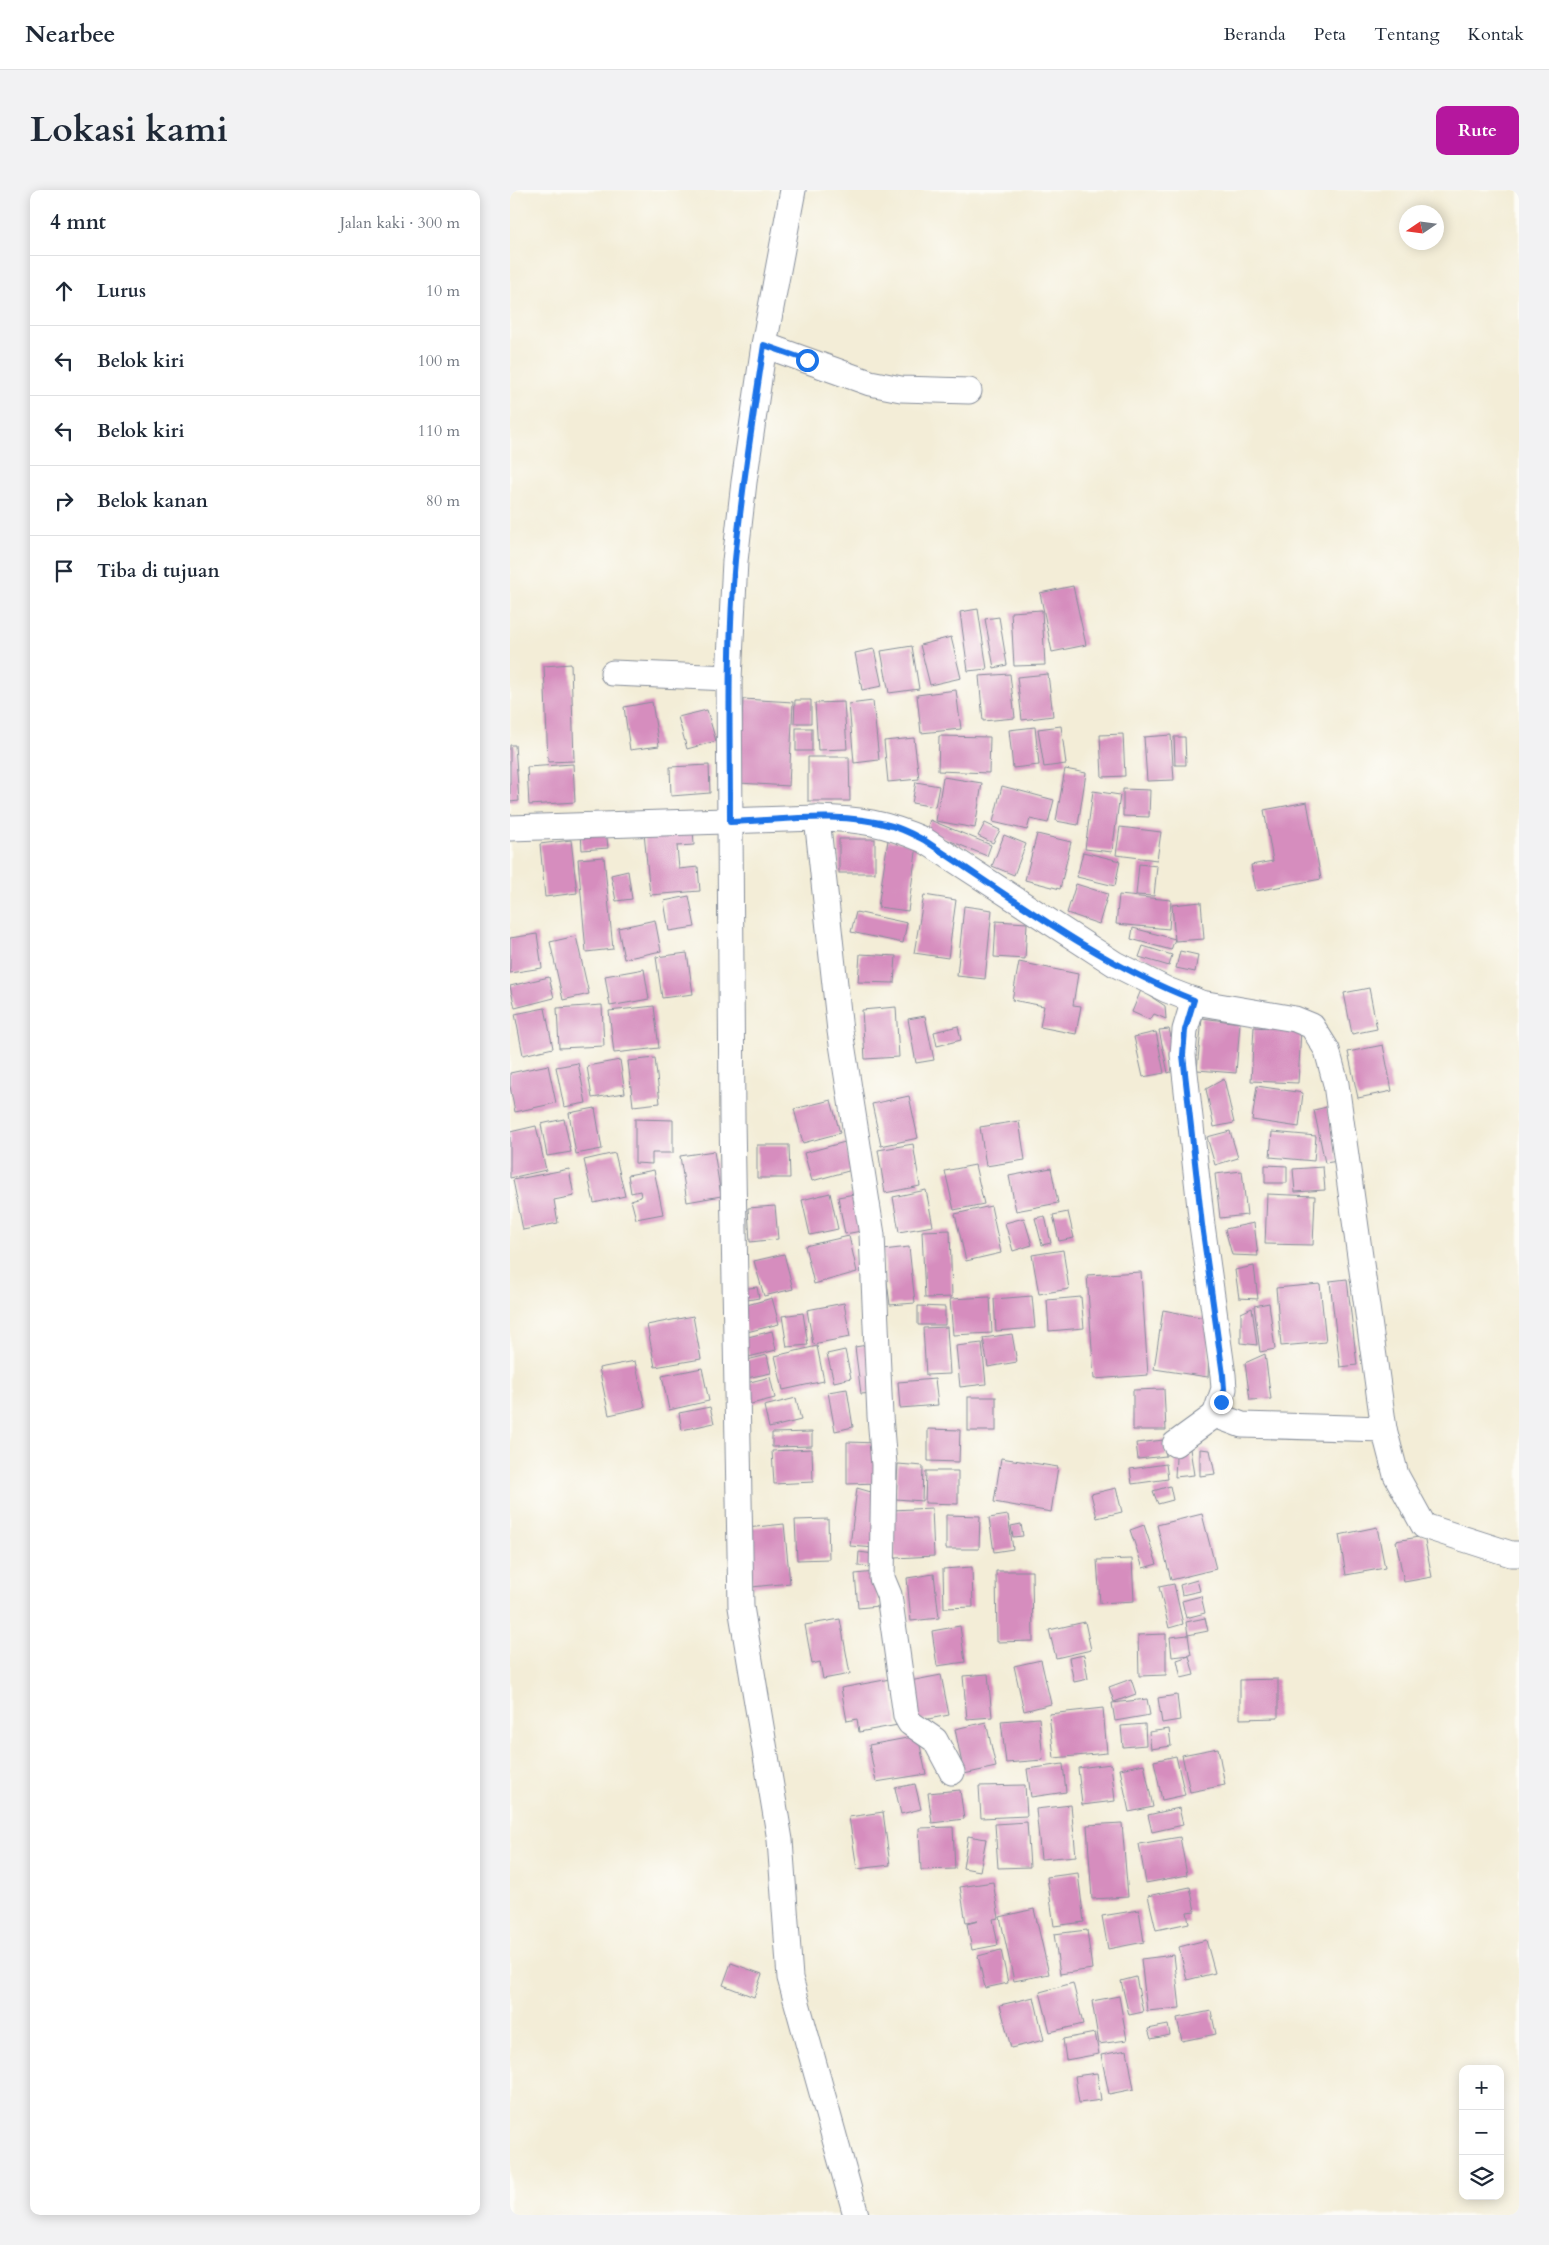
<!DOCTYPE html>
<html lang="id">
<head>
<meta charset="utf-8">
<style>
  :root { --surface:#fff; --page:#f2f2f3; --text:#1f2937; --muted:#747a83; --line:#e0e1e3; --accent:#b5179e }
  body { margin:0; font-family:Cardo,serif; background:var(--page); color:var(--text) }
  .controls { position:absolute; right:15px; bottom:15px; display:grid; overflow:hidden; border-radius:10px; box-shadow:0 2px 12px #0003 }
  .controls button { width:45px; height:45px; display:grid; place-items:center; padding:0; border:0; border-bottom:1px solid var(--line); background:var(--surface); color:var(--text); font:25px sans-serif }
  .compass { position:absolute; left:889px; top:15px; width:45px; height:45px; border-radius:50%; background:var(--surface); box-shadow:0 2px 12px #0003; rotate:257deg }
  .stop { position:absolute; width:15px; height:15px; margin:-11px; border:4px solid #1a73e8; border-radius:50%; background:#fff }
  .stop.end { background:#1a73e8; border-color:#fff; box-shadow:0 1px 5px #0008 }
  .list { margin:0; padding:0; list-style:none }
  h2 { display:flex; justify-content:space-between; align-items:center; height:65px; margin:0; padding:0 20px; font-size:21px }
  h2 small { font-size:16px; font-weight:400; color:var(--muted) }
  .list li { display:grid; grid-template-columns:32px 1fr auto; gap:15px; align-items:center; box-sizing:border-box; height:70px; padding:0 20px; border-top:1px solid var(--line) }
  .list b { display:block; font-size:19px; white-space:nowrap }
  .list em { font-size:16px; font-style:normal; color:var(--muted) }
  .icon { flex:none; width:28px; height:28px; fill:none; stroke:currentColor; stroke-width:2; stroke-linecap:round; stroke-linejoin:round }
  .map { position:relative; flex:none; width:1009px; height:2025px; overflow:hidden; border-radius:10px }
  header { display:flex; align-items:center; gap:30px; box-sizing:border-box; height:70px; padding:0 25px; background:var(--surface); border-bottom:1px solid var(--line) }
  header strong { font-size:24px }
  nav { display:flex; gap:28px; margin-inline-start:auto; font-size:18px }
  .intro { display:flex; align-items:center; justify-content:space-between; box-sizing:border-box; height:120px; padding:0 30px }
  h1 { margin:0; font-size:35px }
  .button { padding:12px 22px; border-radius:10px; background:var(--accent); color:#fff; font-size:18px; font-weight:700 }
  main { display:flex; gap:30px; padding:0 30px }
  aside { flex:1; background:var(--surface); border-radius:10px; box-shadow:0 2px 12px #0003 }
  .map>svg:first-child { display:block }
  .building { fill:#d68dbe }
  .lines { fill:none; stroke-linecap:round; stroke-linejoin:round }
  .minor-casing { stroke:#878e9a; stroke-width:27 }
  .minor { stroke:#fff; stroke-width:25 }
  .route { stroke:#1a73e8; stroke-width:6 }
</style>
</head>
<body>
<header>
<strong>Nearbee</strong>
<nav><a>Beranda</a><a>Peta</a><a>Tentang</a><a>Kontak</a></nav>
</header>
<div class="intro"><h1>Lokasi kami</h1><a class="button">Rute</a></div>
<main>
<aside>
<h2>4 mnt<small>Jalan kaki · 300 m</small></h2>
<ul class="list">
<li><svg class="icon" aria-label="ahead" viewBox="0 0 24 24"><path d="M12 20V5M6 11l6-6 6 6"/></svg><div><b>Lurus</b></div><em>10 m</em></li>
<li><svg class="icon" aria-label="left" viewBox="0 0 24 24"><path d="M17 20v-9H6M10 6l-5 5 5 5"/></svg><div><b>Belok kiri</b></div><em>100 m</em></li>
<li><svg class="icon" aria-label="left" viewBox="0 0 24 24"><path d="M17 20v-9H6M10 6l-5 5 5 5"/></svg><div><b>Belok kiri</b></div><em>110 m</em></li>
<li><svg class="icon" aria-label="right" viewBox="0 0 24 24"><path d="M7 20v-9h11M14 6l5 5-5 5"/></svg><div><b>Belok kanan</b></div><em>80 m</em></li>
<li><svg class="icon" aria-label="arrive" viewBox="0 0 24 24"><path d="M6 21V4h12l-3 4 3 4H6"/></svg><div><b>Tiba di tujuan</b></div></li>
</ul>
</aside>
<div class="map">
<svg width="1009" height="2025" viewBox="0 0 1009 2025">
  <rect width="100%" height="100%" fill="#fdfcf7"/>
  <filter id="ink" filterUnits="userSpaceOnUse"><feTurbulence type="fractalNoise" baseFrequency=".02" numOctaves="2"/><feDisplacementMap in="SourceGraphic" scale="10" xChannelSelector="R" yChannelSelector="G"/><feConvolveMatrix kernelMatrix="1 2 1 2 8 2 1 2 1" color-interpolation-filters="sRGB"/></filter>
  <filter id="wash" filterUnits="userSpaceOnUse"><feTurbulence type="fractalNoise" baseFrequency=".0096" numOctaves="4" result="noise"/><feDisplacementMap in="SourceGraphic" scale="20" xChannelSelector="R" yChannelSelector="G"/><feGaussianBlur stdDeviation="1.12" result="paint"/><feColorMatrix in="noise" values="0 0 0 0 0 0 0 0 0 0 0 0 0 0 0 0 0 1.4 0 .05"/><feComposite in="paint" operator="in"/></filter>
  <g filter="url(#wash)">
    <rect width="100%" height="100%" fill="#f3edd7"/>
    <g id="blocks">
      <g class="building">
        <polygon points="563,396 576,455 542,462 530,403"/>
        <polygon points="468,419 477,479 458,481 450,422"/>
        <polygon points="532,420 535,475 504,476 501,422"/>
        <polygon points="489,427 497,475 484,478 475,429"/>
        <polygon points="441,447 451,488 420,495 410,455"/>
        <polygon points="402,456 409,499 379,503 371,461"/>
        <polygon points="364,459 372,496 352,500 345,463"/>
        <polygon points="61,474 64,571 38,572 34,476"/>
        <polygon points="500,484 505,528 473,531 469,486"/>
        <polygon points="538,484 543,526 512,530 507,487"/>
        <polygon points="446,500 451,539 411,543 407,505"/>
        <polygon points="233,509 283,512 279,596 229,593"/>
        <polygon points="285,510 301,510 301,533 284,533"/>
        <polygon points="363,511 369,570 344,573 339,514"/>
        <polygon points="142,512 149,556 120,560 114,517"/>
        <polygon points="334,512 337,559 308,560 305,513"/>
        <polygon points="197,520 206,551 177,559 168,527"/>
        <polygon points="551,536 556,574 534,577 528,539"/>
        <polygon points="525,537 529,575 503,578 499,540"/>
        <rect x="286" y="538" width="16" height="23"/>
        <polygon points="613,544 615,586 592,587 590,545"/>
        <polygon points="661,545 664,590 637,591 634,547"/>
        <polygon points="429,546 480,547 479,583 428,581"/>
        <polygon points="664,547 675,547 676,575 665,575"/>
        <polygon points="404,548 409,589 378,592 374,551"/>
        <polygon points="0,555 5,555 9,611 0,612"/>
        <polygon points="298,567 339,567 340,611 298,611"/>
        <polygon points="63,574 65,612 19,615 17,577"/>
        <polygon points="199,575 200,603 161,606 160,577"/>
        <polygon points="555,579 576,583 568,635 546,631"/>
        <polygon points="433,587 472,593 465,638 426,631"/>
        <polygon points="406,592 429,596 425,617 402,613"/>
        <polygon points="492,596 544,610 538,633 520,629 517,640 483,632"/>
        <polygon points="613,599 640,600 639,627 613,626"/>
        <polygon points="583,601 610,605 602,662 575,659"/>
        <polygon points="797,612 811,689 746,701 741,675 763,671 754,620"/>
        <polygon points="420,630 481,655 477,666 416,641"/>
        <polygon points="475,633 490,640 483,653 468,646"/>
        <polygon points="610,637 651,642 647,670 606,665"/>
        <polygon points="96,639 98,658 72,660 71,641"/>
        <polygon points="183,639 184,655 167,656 169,679 188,677 190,701 140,705 134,643"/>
        <polygon points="527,644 561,652 550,699 515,690"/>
        <polygon points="494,645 516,654 504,685 482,676"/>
        <rect x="329" y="649" width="36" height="34"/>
        <polygon points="61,650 67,703 35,707 30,654"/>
        <polygon points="378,650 407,655 398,721 368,717"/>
        <polygon points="573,662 610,671 605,696 567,687"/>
        <polygon points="94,667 103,759 76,762 68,669"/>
        <polygon points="629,674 647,676 644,706 626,705"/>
        <polygon points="118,681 122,709 106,711 101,685"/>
        <polygon points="566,694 598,704 589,734 557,723"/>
        <polygon points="414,705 446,710 438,768 404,763"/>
        <polygon points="609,705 661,710 659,739 606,734"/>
        <polygon points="179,706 185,737 159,741 154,711"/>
        <polygon points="691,712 694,749 665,751 662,715"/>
        <polygon points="454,716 482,720 475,789 447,786"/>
        <polygon points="346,722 397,733 393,753 341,742"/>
        <polygon points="145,730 151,761 114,769 108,738"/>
        <polygon points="486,731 517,733 515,769 484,767"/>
        <polygon points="623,738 665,749 661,760 621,749"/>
        <polygon points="27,744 32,778 0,783 0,748"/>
        <polygon points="66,746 79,804 53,810 40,752"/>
        <polygon points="633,756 662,765 659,776 629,767"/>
        <polygon points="670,761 688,765 685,782 666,778"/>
        <polygon points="177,763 183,804 152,808 146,767"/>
        <polygon points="350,764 386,766 384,793 348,792"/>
        <polygon points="509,772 568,784 563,815 571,816 566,844 530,837 534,816 502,810"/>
        <polygon points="134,779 139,809 100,816 95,786"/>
        <polygon points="39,787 44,808 5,818 0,796"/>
        <polygon points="859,798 867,839 842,844 834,803"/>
        <polygon points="631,800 655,816 656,829 644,824 640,830 622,822"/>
        <polygon points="92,815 94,856 49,858 47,818"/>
        <polygon points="144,816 149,858 104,863 99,821"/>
        <polygon points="386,817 389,867 355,869 352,820"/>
        <polygon points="35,818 43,858 13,865 5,824"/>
        <polygon points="415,826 424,870 406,873 398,829"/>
        <polygon points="692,828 730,833 726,883 687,880"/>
        <polygon points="448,836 451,850 427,856 424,842"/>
        <polygon points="744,837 791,840 788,893 741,891"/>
        <polygon points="659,839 669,879 658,883 649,840"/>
        <polygon points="646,842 654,883 633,887 624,847"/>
        <polygon points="873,855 882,901 848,908 838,862"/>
        <polygon points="145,868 150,913 123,916 118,871"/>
        <polygon points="110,870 115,903 82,908 77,876"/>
        <polygon points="68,873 76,913 54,917 46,877"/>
        <polygon points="38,875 46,913 5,922 0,896 0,883"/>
        <polygon points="714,889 724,933 704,937 696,899"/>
        <polygon points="747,896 793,903 789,937 742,930"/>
        <polygon points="399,906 408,948 371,956 362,914"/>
        <polygon points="321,910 330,943 293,953 284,919"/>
        <polygon points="817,917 828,971 815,973 804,920"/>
        <polygon points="85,918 92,959 66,964 59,923"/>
        <polygon points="54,929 61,962 37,966 31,934"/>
        <polygon points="125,929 163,930 163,963 142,963 142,974 125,973"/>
        <polygon points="509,931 515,970 476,976 470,937"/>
        <polygon points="26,936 36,980 0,988 0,942"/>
        <polygon points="720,941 728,968 705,975 697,947"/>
        <polygon points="762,942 806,946 804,971 760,967"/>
        <polygon points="335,952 342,980 302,991 294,963"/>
        <polygon points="403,954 410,996 375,1003 368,960"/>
        <polygon points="247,955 279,955 280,988 247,988"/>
        <polygon points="204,961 211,1006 177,1012 170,966"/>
        <polygon points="105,963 115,1006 84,1013 74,970"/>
        <polygon points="465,975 474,1014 444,1020 435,981"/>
        <polygon points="755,975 777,976 777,993 755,993"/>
        <polygon points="813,977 815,1000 785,1002 783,979"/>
        <polygon points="541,978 548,1013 506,1021 499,986"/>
        <polygon points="59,979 64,1006 44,1010 48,1033 13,1040 3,990"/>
        <polygon points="144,980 153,1024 126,1029 121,1010 131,1007 130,1001 121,1003 118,985"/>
        <polygon points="732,981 737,1025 710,1028 705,984"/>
        <polygon points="416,1000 423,1036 389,1042 383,1007"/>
        <polygon points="320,1003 328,1039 300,1045 292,1010"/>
        <polygon points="350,1003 357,1040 335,1044 328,1007"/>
        <polygon points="757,1004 805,1006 803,1055 755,1054"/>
        <polygon points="265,1016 268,1049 240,1052 238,1018"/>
        <polygon points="481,1016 491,1063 456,1071 445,1024"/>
        <polygon points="558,1022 564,1048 549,1051 543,1025"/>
        <polygon points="535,1026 541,1053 532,1055 525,1028"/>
        <polygon points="514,1028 522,1055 503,1061 495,1033"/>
        <polygon points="744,1033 748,1066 722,1065 715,1039"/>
        <polygon points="440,1040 442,1107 415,1108 412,1041"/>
        <polygon points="339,1046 347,1082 304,1094 295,1056"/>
        <polygon points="399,1057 405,1113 380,1115 373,1060"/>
        <polygon points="553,1060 559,1099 529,1104 522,1065"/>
        <polygon points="274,1064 283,1099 254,1106 244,1071"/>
        <polygon points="744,1076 748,1109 729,1108 725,1080"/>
        <polygon points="631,1082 638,1185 584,1189 577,1085"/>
        <polygon points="837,1089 847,1175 830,1177 820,1091"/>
        <polygon points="810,1094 816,1152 771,1156 766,1098"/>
        <polygon points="247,1097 249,1108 232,1111 231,1099"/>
        <polygon points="522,1106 525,1138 486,1141 484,1109"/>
        <polygon points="480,1107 482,1143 443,1145 440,1109"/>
        <polygon points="571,1107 574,1138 539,1141 537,1110"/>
        <polygon points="262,1108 269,1134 237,1142 230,1117"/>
        <polygon points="334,1113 340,1147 303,1154 297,1120"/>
        <polygon points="759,1113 765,1159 750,1162 744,1116"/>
        <polygon points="408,1116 435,1117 435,1135 408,1135"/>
        <polygon points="742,1118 747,1155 731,1153 731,1123"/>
        <polygon points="653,1120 700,1129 698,1187 644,1179"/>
        <polygon points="293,1123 298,1155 277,1157 272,1126"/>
        <polygon points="183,1126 191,1169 145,1177 137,1135"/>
        <polygon points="437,1137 440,1184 416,1185 413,1138"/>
        <polygon points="262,1141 266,1160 239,1167 234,1148"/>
        <polygon points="502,1144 507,1172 478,1177 473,1148"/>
        <polygon points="472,1153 476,1194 450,1197 446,1156"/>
        <polygon points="357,1155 363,1203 351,1204 345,1157"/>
        <polygon points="307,1156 314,1191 273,1200 265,1166"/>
        <polygon points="335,1160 341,1188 324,1192 317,1164"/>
        <polygon points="755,1164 761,1209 740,1210 735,1173"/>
        <polygon points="257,1165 261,1183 237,1188 233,1171"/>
        <polygon points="125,1171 135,1217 99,1225 89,1178"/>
        <polygon points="192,1178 199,1211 159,1220 152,1186"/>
        <polygon points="260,1187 265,1208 237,1215 232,1194"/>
        <polygon points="425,1189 428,1215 390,1218 388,1192"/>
        <polygon points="337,1199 343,1237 325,1241 318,1202"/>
        <polygon points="654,1199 656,1240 623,1240 623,1200"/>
        <rect x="458" y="1207" width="28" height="34"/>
        <polygon points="286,1208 291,1230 259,1238 254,1216"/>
        <polygon points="200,1217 204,1233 172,1240 169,1223"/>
        <polygon points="418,1239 450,1240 449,1272 418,1271"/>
        <polygon points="302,1242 302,1256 262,1257 262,1243"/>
        <polygon points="654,1250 656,1266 628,1269 626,1253"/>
        <polygon points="337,1252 369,1253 368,1293 337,1294"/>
        <polygon points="302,1259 303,1292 264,1294 262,1261"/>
        <polygon points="680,1259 684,1285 665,1287 666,1267"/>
        <polygon points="690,1259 700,1260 705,1284 690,1286"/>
        <polygon points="491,1268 548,1277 541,1322 484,1312"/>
        <polygon points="388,1274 413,1276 412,1311 386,1309"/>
        <polygon points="656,1274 658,1289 622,1294 620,1279"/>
        <polygon points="416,1281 448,1281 448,1314 415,1313"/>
        <polygon points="660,1296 663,1310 648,1314 643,1301"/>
        <polygon points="347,1298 368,1304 365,1358 340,1356"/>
        <polygon points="606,1298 612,1322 587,1328 581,1304"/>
        <polygon points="422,1318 424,1366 385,1368 383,1320"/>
        <polygon points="692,1324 706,1379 661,1390 647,1335"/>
        <polygon points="436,1325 470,1326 469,1359 436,1359"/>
        <polygon points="498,1325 503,1359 484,1362 479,1328"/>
        <polygon points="318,1329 319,1369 287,1370 285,1330"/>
        <polygon points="274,1334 280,1393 242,1397 237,1338"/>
        <polygon points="511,1334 513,1346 503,1347 501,1336"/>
        <polygon points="634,1335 647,1374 633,1378 620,1340"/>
        <polygon points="867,1337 875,1378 836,1385 829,1345"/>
        <polygon points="914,1346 922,1387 894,1392 886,1351"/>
        <polygon points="349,1362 371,1365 368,1377 348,1376"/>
        <polygon points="622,1369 624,1411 590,1413 587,1370"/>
        <polygon points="462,1377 463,1417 434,1418 433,1379"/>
        <polygon points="486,1381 522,1381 523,1451 487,1452"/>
        <polygon points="365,1382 368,1416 348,1418 345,1384"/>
        <polygon points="424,1384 429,1428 401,1431 397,1388"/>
        <polygon points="687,1390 690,1401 672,1405 670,1395"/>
        <polygon points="664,1394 673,1434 659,1438 649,1397"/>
        <polygon points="691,1406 695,1423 676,1428 672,1411"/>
        <polygon points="695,1428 698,1441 678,1445 681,1465 662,1467 660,1447 678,1445 676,1432"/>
        <polygon points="330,1429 340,1484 313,1489 310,1472 302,1474 295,1435"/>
        <polygon points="575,1432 581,1460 546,1468 539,1440"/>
        <polygon points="450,1436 455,1472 427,1476 422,1441"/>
        <polygon points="656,1444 656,1485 629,1486 628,1445"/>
        <polygon points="574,1465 578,1489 564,1492 559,1468"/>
        <polygon points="679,1466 684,1485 671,1488 667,1470"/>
        <polygon points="531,1470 541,1514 514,1521 504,1476"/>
        <polygon points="478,1484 482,1527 457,1529 453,1486"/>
        <polygon points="431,1485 439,1525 408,1531 400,1491"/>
        <polygon points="380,1489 388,1535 349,1542 347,1529 337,1531 331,1498"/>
        <polygon points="621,1489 626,1504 604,1512 599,1497"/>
        <polygon points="768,1489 768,1528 730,1529 730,1490"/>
        <polygon points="667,1505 670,1530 652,1533 648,1508"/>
        <polygon points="637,1509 640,1525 605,1531 602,1513"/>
        <polygon points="593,1518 597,1563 544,1568 539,1524"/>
        <polygon points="529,1528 533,1570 496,1573 491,1531"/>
        <polygon points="476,1532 486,1577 454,1584 445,1539"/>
        <polygon points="635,1534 636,1555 613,1557 611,1536"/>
        <polygon points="659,1539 661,1556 641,1559 639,1542"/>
        <polygon points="408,1546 416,1584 366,1592 359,1555"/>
        <polygon points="708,1558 715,1595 680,1602 672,1565"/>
        <polygon points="666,1566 675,1605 652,1610 644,1571"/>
        <polygon points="553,1574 556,1602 521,1607 517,1579"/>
        <polygon points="601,1574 605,1611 572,1615 568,1578"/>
        <polygon points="634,1574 643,1617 619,1622 610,1579"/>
        <polygon points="405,1594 411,1619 391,1624 385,1598"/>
        <polygon points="515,1595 517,1626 471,1628 469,1596"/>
        <polygon points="450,1600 454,1629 422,1633 418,1603"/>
        <polygon points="561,1615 566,1666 531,1669 526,1619"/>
        <polygon points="669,1618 673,1635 642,1642 638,1625"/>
        <polygon points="373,1622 380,1675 347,1679 339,1627"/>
        <polygon points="517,1632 520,1677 488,1678 485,1634"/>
        <polygon points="612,1633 618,1707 582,1709 577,1635"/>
        <polygon points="443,1637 445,1679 411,1680 409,1638"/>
        <polygon points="458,1646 476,1649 470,1681 453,1678"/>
        <polygon points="670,1647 677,1685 636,1693 629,1654"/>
        <polygon points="568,1683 574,1732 544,1736 537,1687"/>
        <polygon points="483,1692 489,1728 483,1729 488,1755 462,1760 457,1734 468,1731 456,1733 450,1697"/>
        <polygon points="680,1697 685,1721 677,1722 679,1733 646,1740 638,1706"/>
        <polygon points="524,1719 539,1784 504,1791 490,1727"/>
        <polygon points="629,1720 634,1752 598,1759 592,1726"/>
        <polygon points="577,1740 582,1779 550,1784 544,1744"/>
        <polygon points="696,1750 705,1783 677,1790 669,1757"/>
        <polygon points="491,1760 498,1793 475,1798 468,1766"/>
        <polygon points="664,1765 670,1818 637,1821 631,1769"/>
        <polygon points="221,1773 252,1784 244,1807 213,1795"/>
        <polygon points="626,1787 633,1822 619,1825 611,1791"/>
        <polygon points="563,1793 573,1834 540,1842 530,1802"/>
        <polygon points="609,1806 617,1850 589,1854 582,1811"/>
        <polygon points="524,1807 534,1850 501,1858 490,1815"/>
        <polygon points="701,1821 706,1844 672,1851 667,1828"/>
        <polygon points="658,1835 660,1845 641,1849 638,1839"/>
        <polygon points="585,1843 589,1864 556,1870 553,1849"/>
        <polygon points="617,1860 624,1899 599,1904 591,1865"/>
        <polygon points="587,1883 591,1910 569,1913 565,1886"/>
      </g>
    </g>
  </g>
  <g filter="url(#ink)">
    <use href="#blocks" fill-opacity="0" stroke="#878e9a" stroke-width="1"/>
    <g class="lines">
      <g class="minor-casing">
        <g id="minor">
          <polyline points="283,0 254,155 234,292 225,371 219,488 222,929 231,1417 270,1650 280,1788 346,2025"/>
          <polyline points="254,155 360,193 391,199 459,201"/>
          <polyline points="103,483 219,488"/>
          <polyline points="307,628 330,841 362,1045 370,1226 374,1275 372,1388 379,1405 396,1526 400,1533 425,1550 442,1582"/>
          <path d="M 0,638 L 307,628 C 351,629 374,633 414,650 L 605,774 L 657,800 L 691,813 L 785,829 L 802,836 L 817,860 L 826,894 L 874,1239 L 886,1285 L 914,1336 L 1001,1364 L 1009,1364"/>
          <polyline points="684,810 675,840 673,865 692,1035 713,1185 714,1199 705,1225"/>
          <polyline points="665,1254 705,1225 732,1235 874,1239"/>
        </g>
      </g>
      <use href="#minor" class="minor"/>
    </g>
  </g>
  <g class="lines" filter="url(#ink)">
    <path class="route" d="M 297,170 L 254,155 C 243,226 232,298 225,370 C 217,457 220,544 220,632 C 273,630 330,621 382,636 C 393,639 404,645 414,650 C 501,707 586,772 684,810 L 675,840 L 673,865 L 692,1035 L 713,1185 L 714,1199 L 711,1212"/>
  </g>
</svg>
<div class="controls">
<button>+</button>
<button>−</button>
<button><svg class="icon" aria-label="layers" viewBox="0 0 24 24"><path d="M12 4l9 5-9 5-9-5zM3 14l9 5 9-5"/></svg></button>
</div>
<svg class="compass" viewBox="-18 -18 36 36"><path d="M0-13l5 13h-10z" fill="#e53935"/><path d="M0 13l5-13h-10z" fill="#747a83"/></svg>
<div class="stop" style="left:297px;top:170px"></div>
<div class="stop end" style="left:711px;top:1212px"></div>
</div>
</main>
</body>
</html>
